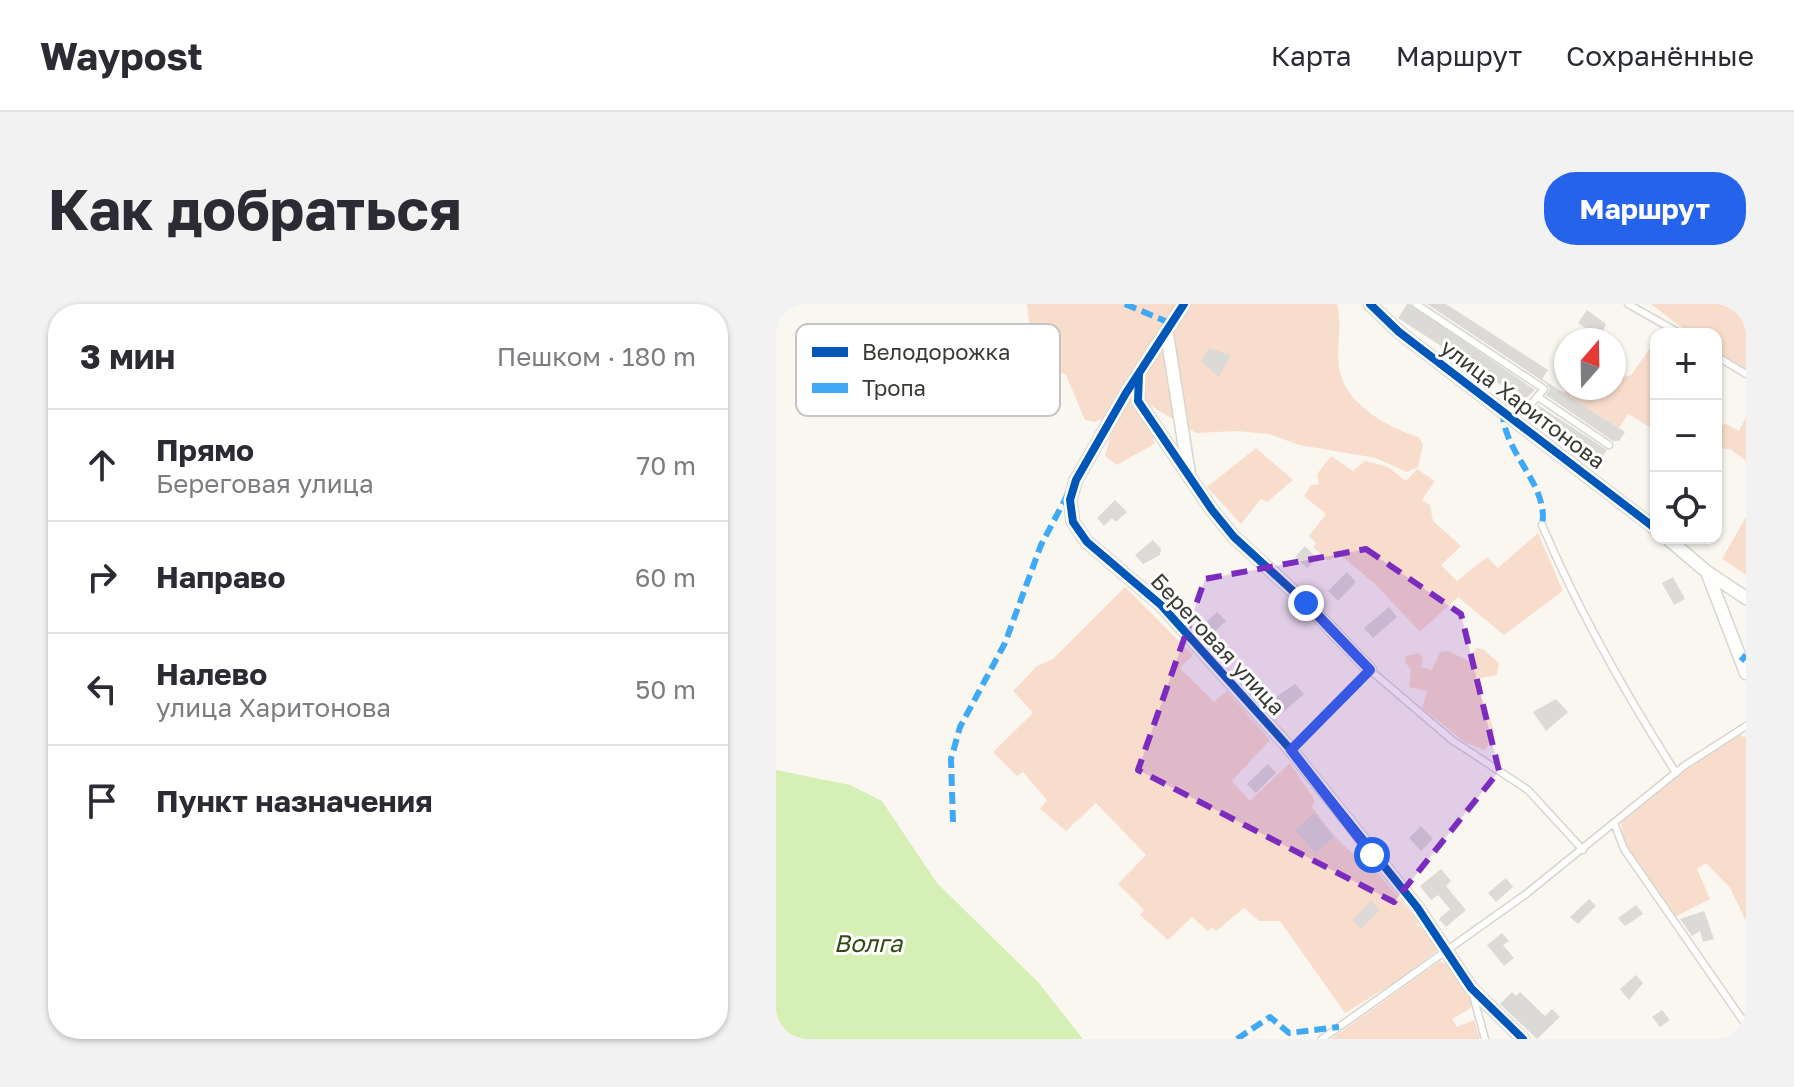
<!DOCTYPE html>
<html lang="ru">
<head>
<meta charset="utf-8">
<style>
  :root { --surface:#fff; --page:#f2f2f3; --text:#2b2b33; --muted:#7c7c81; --line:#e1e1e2; --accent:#2563eb }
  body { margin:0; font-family:"Golos Text",sans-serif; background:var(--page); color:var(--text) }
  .controls { position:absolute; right:24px; top:24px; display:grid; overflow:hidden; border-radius:16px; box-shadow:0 2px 6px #0004 }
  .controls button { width:72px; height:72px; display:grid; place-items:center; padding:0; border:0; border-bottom:2px solid var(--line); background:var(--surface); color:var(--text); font:40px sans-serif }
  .compass { position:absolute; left:778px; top:24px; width:72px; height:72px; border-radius:50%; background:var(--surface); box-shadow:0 2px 6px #0004; rotate:20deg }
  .stop { position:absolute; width:24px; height:24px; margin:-18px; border:6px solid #2563eb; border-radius:50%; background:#fff }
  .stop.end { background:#2563eb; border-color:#fff; box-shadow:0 2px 8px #0008 }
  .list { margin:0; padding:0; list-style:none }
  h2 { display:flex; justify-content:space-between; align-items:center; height:104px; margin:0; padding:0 32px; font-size:34px }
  h2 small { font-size:26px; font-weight:400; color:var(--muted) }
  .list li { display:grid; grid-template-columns:52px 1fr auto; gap:24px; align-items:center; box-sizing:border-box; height:112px; padding:0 32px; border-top:2px solid var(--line) }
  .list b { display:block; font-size:30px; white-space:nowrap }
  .list p { margin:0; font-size:26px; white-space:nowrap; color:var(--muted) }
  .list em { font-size:26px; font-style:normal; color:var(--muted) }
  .icon { flex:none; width:44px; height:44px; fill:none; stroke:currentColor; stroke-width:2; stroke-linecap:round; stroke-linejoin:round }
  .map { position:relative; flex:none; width:970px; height:735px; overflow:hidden; border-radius:32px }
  header { display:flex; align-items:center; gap:48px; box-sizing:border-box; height:112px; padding:0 40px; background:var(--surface); border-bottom:2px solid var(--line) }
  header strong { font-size:38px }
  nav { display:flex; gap:44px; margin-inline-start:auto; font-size:28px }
  .intro { display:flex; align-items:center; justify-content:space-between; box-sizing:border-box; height:192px; padding:0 48px }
  h1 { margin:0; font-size:56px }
  .button { padding:20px 36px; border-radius:32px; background:var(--accent); color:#fff; font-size:28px; font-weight:700 }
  main { display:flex; gap:48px; padding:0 48px }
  aside { flex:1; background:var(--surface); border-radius:32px; box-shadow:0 2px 6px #0004 }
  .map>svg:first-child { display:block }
  .green { fill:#f9ddcc }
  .water { fill:#d5efb4 }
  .building { fill:#dcdad6 }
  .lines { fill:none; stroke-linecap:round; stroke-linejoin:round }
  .lane-casing { stroke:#d7d5d0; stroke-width:9 }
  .street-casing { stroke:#d7d5d0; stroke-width:15 }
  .lane { stroke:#fefefd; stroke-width:6 }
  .street { stroke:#fefefd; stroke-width:12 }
  .quiet { stroke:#3fa9f5; stroke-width:6; stroke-dasharray:12 6; stroke-linecap:butt }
  .cycleway-casing { stroke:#fff; stroke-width:13 }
  .cycleway { stroke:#0057b8; stroke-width:8 }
  .route { stroke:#2563eb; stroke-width:10 }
  .marked { fill:#7b2cbf; fill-opacity:0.2; stroke:#7b2cbf; stroke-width:6; stroke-dasharray:16 10; stroke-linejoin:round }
  .labels { text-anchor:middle; stroke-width:6; stroke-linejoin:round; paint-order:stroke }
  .street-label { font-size:22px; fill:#3a3934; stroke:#fff }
  .water-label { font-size:24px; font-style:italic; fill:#324a12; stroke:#fff }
  .key { fill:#fff; stroke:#c4c4c2; stroke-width:2 }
  .key-label { font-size:22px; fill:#3a3934 }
</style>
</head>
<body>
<header>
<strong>Waypost</strong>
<nav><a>Карта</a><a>Маршрут</a><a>Сохранённые</a></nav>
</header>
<div class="intro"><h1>Как добраться</h1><a class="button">Маршрут</a></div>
<main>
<aside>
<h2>3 мин<small>Пешком · 180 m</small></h2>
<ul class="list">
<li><svg class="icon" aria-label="ahead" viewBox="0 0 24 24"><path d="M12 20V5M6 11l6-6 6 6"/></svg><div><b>Прямо</b><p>Береговая улица</p></div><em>70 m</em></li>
<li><svg class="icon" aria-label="right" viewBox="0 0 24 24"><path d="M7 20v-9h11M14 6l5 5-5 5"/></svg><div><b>Направо</b></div><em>60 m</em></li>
<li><svg class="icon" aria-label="left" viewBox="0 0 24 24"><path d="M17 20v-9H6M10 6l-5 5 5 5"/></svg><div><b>Налево</b><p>улица Харитонова</p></div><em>50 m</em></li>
<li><svg class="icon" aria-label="arrive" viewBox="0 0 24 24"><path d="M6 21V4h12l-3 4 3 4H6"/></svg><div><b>Пункт назначения</b></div></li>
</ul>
</aside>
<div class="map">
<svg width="970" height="735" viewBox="0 0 970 735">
  <rect width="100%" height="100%" fill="#faf7f0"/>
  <g class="green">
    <path d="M 251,0 L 561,0 C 567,23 559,47 564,68 C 571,101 614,125 643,133 L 647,141 L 642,163 L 631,168 L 600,154 L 523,141 L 493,130 L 460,127 L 420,129 L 370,99 L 377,119 L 378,140 L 341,161 L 329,152 L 335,130 L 332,113 L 319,118 L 309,116 L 290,71 L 257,50 Z"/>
    <polygon points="875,0 970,0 970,65 940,47 940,30 914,30"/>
    <polygon points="880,36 880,127 852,110 843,124 788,89 791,84 838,84 838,76 855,71"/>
    <polygon points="970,113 970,157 954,145 948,145 940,133 948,119 963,127"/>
    <polygon points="480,144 517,176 491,198 485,195 465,220 431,183"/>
    <polygon points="555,152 577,167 589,157 612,163 630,177 641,165 659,177 646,196 654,201 657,217 685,242 665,261 681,277 711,253 722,264 762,229 787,287 728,331 682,293 644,328 599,280 564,251 552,257 537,243 540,239 533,232 550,210 528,192 535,181 543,180 541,170"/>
    <polygon points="970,213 970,271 946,255"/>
    <path d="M 349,283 L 417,351 L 404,364 L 438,398 L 451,387 L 494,436 L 456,477 L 474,497 L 514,459 L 539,497 L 536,503 C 551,522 567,548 591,556 L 642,617 L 641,621 L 649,626 L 662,646 L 621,677 L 569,709 L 504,617 L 483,617 L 468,604 L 440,627 L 436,623 L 432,627 L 416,613 L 392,636 L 364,611 L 368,606 L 342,580 L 370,551 L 320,499 L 290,527 L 264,505 L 271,496 L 247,468 L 241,472 L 217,448 L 257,409 L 237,387 L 261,362 L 277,355 Z"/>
    <polygon points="700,344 707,345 723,359 721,371 699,375 719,429 709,446 690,439 646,404 651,387 633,383 635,366 629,358 630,352 643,349 647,354 645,363 656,366 664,348 673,347 692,357"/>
    <path d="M 964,431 L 970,433 L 970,617 L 954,584 L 930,559 L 921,565 L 934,595 L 899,613 C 886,590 839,540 846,516 L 910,464 Z"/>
    <polygon points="664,657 673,661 696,699 695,704 676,715 681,723 698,716 704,735 555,735"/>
  </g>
  <polygon class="water" points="0,466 74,481 106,497 161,579 262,678 307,735 0,735"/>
  <g class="building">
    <polygon points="631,0 634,0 759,86 748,96 622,14"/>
    <polygon points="651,0 670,0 772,66 766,75 849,128 843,137 837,137 770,91 774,85 771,80"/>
    <polygon points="811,6 830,20 823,36 806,31 811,25 802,19"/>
    <polygon points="433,44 455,51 443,73 425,58"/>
    <polygon points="762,101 831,146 823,158 757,112"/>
    <polygon points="339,196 351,208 340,218 336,214 328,222 321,214"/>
    <polygon points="377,236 385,245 384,251 367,260 359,251"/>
    <polygon points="529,242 541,254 531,264 519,253"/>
    <polygon points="571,268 580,278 562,297 552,287"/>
    <polygon points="897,273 909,295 898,301 886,279"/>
    <polygon points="613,303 621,313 597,334 588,324"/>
    <polygon points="441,308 450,317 435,331 426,322"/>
    <polygon points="519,380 528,390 506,409 494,397"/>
    <polygon points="780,395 792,408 770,427 757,408"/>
    <polygon points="492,460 500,469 480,489 471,480"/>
    <polygon points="538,509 558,533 539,549 519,526"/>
    <polygon points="645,522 657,535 645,547 633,534"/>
    <polygon points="665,565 675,577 670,582 690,606 670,623 663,615 674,605 662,591 655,596 644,582"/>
    <polygon points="730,574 737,583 720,598 712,589"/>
    <polygon points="813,595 820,602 802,620 794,613"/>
    <polygon points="595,597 604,606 585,625 576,616"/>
    <polygon points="860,601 867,610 849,622 842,614"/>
    <polygon points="928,607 938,635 927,638 924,627 916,632 904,615"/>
    <polygon points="726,629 733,637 727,641 738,654 728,662 711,641"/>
    <polygon points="860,671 867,679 853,696 844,685"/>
    <polygon points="736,688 740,692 744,688 769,712 776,705 784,713 761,735 724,700"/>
    <polygon points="886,706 894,716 884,723 876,713"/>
  </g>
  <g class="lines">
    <g class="lane-casing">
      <g id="lane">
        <polyline points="640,0 768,85 755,100 729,106"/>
        <polyline points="852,0 905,30"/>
        <polyline points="940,52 970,70"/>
        <polyline points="762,93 833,141"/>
        <path d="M 766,221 C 803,308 849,389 900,469"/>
        <polyline points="515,446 594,366 676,436 752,486 807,546"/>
        <polyline points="838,519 848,545 970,721"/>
        <polyline points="697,691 709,735"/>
        <polyline points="546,735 750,590 908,462 970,422"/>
      </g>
    </g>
    <g class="street-casing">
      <g id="street">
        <polyline points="408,0 350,89 300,176 294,196 297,218 311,238 385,301 515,446 641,603 695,684 747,735"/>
        <polyline points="594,0 623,28 880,225"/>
        <polyline points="391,30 413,170"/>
        <polyline points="362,74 362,97 436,206 458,233 530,299 594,366"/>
        <polyline points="891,234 931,268 970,369"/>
        <polyline points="931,268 970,294"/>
      </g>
    </g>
    <use href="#lane" class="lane"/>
    <use href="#street" class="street"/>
    <g class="quiet">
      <polyline points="349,0 394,19"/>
      <path d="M 727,106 C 725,147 774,181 766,221"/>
      <polyline points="965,357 970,351"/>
      <polyline points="177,518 175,455 184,423 229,339 265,241 292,190"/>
      <polyline points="461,735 494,713 513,729 563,723"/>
    </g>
    <g class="cycleway-casing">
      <g id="cycleway">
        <polyline points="408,0 350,89 300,176 294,196 297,218 311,238 385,301 515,446 641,603 695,684 747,735"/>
        <polyline points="594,0 623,28 880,225"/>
        <polyline points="363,70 362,97 436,206 458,233 530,299 594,366"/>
      </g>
    </g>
    <use href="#cycleway" class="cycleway"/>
  </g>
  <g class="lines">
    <polyline class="route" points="530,299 594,366 515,446 596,551"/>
  </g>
  <path class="marked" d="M 590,245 L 685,310 L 723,467 L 618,598 L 362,466 L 429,275 Z"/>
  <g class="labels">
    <g class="street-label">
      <text transform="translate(747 100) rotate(37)" y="8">улица Харитонова</text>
      <text transform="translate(442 340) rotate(47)" y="8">Береговая улица</text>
    </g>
    <g class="water-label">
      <text x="92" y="648">Волга</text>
    </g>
  </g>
  <rect x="20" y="20" width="264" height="92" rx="12" class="key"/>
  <rect x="36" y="43" width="36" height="10" fill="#0057b8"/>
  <rect x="36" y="79" width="36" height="10" fill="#3fa9f5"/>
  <g class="key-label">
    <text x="86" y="56">Велодорожка</text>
    <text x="86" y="92">Тропа</text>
  </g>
</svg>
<div class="controls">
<button>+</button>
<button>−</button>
<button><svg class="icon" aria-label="locate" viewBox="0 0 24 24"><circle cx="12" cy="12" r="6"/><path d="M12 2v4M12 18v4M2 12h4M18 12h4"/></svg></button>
</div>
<svg class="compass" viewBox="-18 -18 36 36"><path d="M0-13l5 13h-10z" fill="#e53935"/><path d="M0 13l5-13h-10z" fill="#7c7c81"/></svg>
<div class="stop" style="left:596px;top:551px"></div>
<div class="stop end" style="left:530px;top:299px"></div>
</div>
</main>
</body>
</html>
